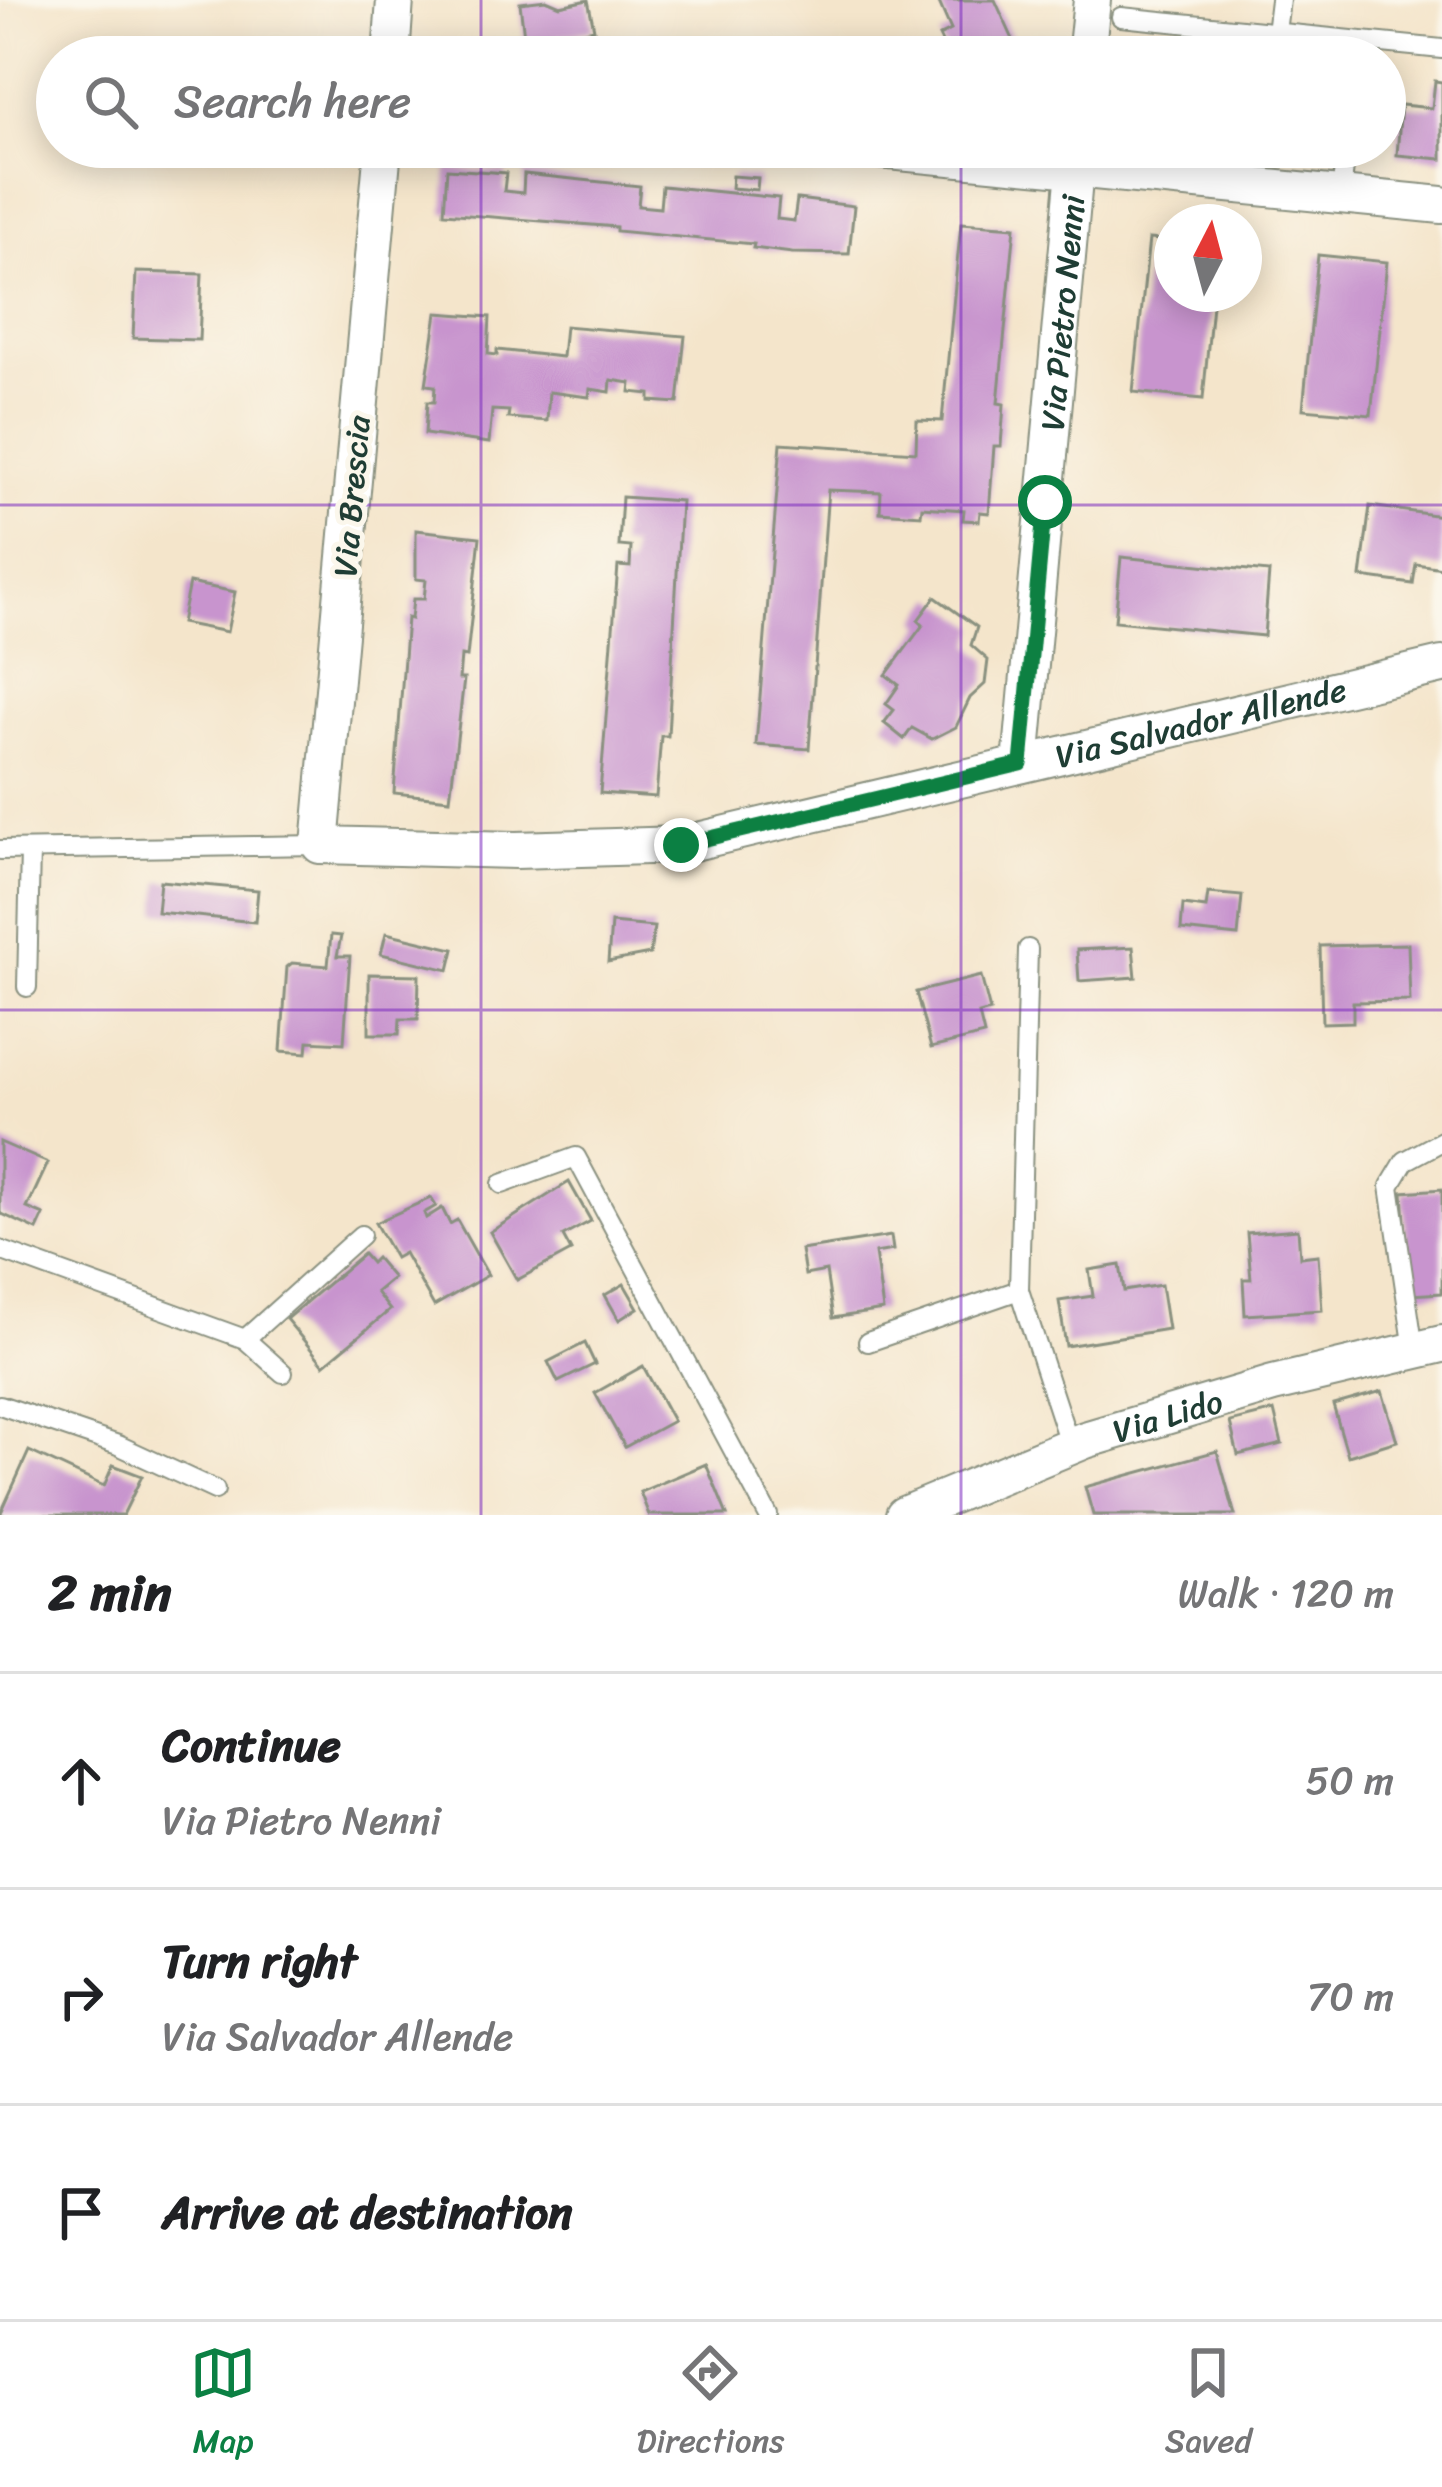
<!DOCTYPE html>
<html lang="en">
<head>
<meta charset="utf-8">
<style>
  :root { --surface:#fff; --page:#f2f2f2; --text:#202124; --muted:#757577; --line:#e0e0e0; --accent:#0b8043 }
  body { margin:0; font-family:Sriracha,sans-serif; background:var(--page); color:var(--text) }
  .compass { position:absolute; left:1154px; top:204px; width:108px; height:108px; border-radius:50%; background:var(--surface); box-shadow:0 6px 30px #0003; rotate:6deg }
  .stop { position:absolute; width:36px; height:36px; margin:-27px; border:9px solid #0b8043; border-radius:50%; background:#fff }
  .stop.end { background:#0b8043; border-color:#fff; box-shadow:0 3px 12px #0008 }
  .list { margin:0; padding:0; list-style:none }
  h2 { display:flex; justify-content:space-between; align-items:center; height:156px; margin:0; padding:0 48px; font-size:51px }
  h2 small { font-size:39px; font-weight:400; color:var(--muted) }
  .list li { display:grid; grid-template-columns:78px 1fr auto; gap:36px; align-items:center; box-sizing:border-box; height:216px; padding:0 48px; border-top:3px solid var(--line) }
  .list b { display:block; font-size:45px; white-space:nowrap }
  .list p { margin:0; font-size:39px; white-space:nowrap; color:var(--muted) }
  .list em { font-size:39px; font-style:normal; color:var(--muted) }
  .icon { flex:none; width:66px; height:66px; fill:none; stroke:currentColor; stroke-width:2; stroke-linecap:round; stroke-linejoin:round }
  .map { position:relative; flex:none; width:1442px; height:1515px; overflow:hidden }
  .search { position:absolute; background:var(--surface); box-shadow:0 6px 30px #0003; left:36px; right:36px; top:36px; height:132px; display:flex; align-items:center; gap:30px; box-sizing:border-box; padding:0 42px; border-radius:66px; color:var(--muted); font-size:45px }
  .sheet { height:804px; background:var(--surface) }
  nav { display:flex; justify-content:space-around; align-items:center; box-sizing:border-box; height:168px; border-top:3px solid var(--line); background:var(--surface); font-size:33px; color:var(--muted) }
  nav a { display:grid; justify-items:center; gap:6px }
  nav .on { color:var(--accent) }
  .map>svg:first-child { display:block }
  .building { fill:#c894ce }
  .lines { fill:none; stroke-linecap:round; stroke-linejoin:round }
  .lane-casing { stroke:#8a9180; stroke-width:22 }
  .street-casing { stroke:#8a9180; stroke-width:40 }
  .lane { stroke:#fff; stroke-width:18 }
  .street { stroke:#fff; stroke-width:36 }
  .route { stroke:#0b8043; stroke-width:15 }
  .grid { fill:none; stroke:#7b2cbf; stroke-width:3; stroke-opacity:0.55 }
  .labels { text-anchor:middle; stroke-width:10; stroke-linejoin:round; paint-order:stroke }
  .street-label { font-size:33px; fill:#1f3d34; stroke:#fbf7ec }
</style>
</head>
<body>
<div class="map">
<svg width="1442" height="1515" viewBox="0 0 1442 1515">
  <rect width="100%" height="100%" fill="#fbf7ec"/>
  <filter id="ink" filterUnits="userSpaceOnUse"><feTurbulence type="fractalNoise" baseFrequency=".00833" numOctaves="2"/><feDisplacementMap in="SourceGraphic" scale="24" xChannelSelector="R" yChannelSelector="G"/><feConvolveMatrix kernelMatrix="1 2 1 2 8 2 1 2 1" color-interpolation-filters="sRGB"/></filter>
  <filter id="wash" filterUnits="userSpaceOnUse"><feTurbulence type="fractalNoise" baseFrequency=".004" numOctaves="4" result="noise"/><feDisplacementMap in="SourceGraphic" scale="48" xChannelSelector="R" yChannelSelector="G"/><feGaussianBlur stdDeviation="2.7" result="paint"/><feColorMatrix in="noise" values="0 0 0 0 0 0 0 0 0 0 0 0 0 0 0 0 0 1.4 0 .05"/><feComposite in="paint" operator="in"/></filter>
  <g filter="url(#wash)">
    <rect width="100%" height="100%" fill="#f4e5cb"/>
    <g id="blocks">
      <g class="building">
        <polygon points="546,0 560,6 588,0 594,29 553,38 554,46 526,53 520,3"/>
        <polygon points="938,0 995,0 1021,57 949,57 939,36 951,30"/>
        <polygon points="1435,81 1442,82 1442,159 1397,155 1401,105 1432,108"/>
        <polygon points="447,169 506,173 504,191 523,193 524,174 640,186 638,206 660,208 662,186 779,198 777,219 794,221 797,199 854,206 849,254 792,253 753,248 754,244 616,231 616,227 444,213"/>
        <polygon points="732,176 758,178 757,190 731,188"/>
        <polygon points="961,223 1015,227 998,403 1004,404 1001,446 994,446 989,513 980,512 979,521 963,520 964,510 922,507 921,515 880,512 881,492 828,490 809,749 756,745 781,443 916,452 917,420 942,421"/>
        <polygon points="1149,239 1172,241 1172,294 1213,294 1203,399 1133,392"/>
        <polygon points="1318,255 1387,262 1371,415 1303,409"/>
        <polygon points="136,272 202,274 199,340 133,338"/>
        <polygon points="437,313 490,317 488,354 497,355 497,350 562,357 565,326 685,336 678,403 650,401 650,394 630,392 631,383 611,380 610,392 590,389 589,397 549,392 547,421 508,418 509,411 492,410 489,443 425,434 427,402 434,402 435,386 426,385"/>
        <polygon points="622,497 681,501 668,736 661,736 656,797 600,793 618,566 630,567 631,547 619,546"/>
        <polygon points="1370,506 1442,516 1442,568 1416,564 1413,584 1361,577"/>
        <polygon points="416,530 480,537 467,657 461,656 459,679 464,679 450,799 394,793 407,618 411,619 413,599 424,599 426,580 416,579"/>
        <polygon points="1121,557 1269,572 1264,636 1115,621"/>
        <polygon points="189,583 235,592 227,632 181,623"/>
        <polygon points="935,597 977,627 971,645 988,660 985,684 970,698 956,727 932,739 912,728 904,739 884,723 894,710 886,704 899,685 886,675 923,625 918,620"/>
        <polygon points="160,881 258,890 255,922 157,912"/>
        <polygon points="1208,893 1242,896 1238,936 1181,930 1183,905 1206,908"/>
        <polygon points="611,923 654,927 650,954 608,962"/>
        <polygon points="386,933 454,949 449,970 381,954"/>
        <polygon points="331,935 341,936 337,956 350,956 344,1043 308,1041 307,1053 281,1051 287,967 292,963 328,966"/>
        <polygon points="1408,944 1410,1001 1353,1002 1353,1022 1322,1023 1320,946"/>
        <polygon points="1133,947 1136,977 1079,981 1077,950"/>
        <polygon points="369,974 419,975 418,1019 400,1019 399,1034 369,1034"/>
        <polygon points="981,976 990,1011 979,1014 984,1035 931,1048 916,992"/>
        <polygon points="0,1142 48,1163 27,1208 44,1215 37,1230 0,1213"/>
        <polygon points="569,1182 591,1221 563,1236 571,1251 517,1280 490,1232"/>
        <polygon points="1442,1189 1442,1293 1410,1295 1403,1192"/>
        <polygon points="431,1198 436,1206 424,1213 426,1218 442,1208 450,1224 457,1220 488,1275 434,1306 404,1253 395,1258 375,1223"/>
        <polygon points="1298,1229 1300,1257 1318,1255 1322,1310 1245,1315 1243,1279 1251,1279 1247,1233"/>
        <polygon points="891,1236 893,1250 875,1253 883,1310 833,1318 826,1271 805,1275 801,1250"/>
        <polygon points="363,1254 371,1263 376,1258 393,1278 376,1292 390,1310 324,1365 286,1319"/>
        <polygon points="1120,1265 1124,1291 1161,1285 1168,1329 1066,1346 1059,1301 1093,1296 1089,1270"/>
        <polygon points="624,1284 638,1308 619,1320 605,1295"/>
        <polygon points="585,1343 595,1364 558,1382 548,1362"/>
        <polygon points="643,1366 673,1421 625,1447 595,1393"/>
        <polygon points="1382,1391 1397,1441 1348,1456 1333,1405"/>
        <polygon points="1274,1411 1282,1444 1238,1455 1230,1422"/>
        <polygon points="29,1451 104,1486 113,1465 142,1476 123,1515 0,1515"/>
        <polygon points="1217,1451 1235,1515 1093,1515 1085,1487"/>
        <polygon points="706,1464 727,1515 649,1515 640,1492"/>
      </g>
    </g>
  </g>
  <g filter="url(#ink)">
    <use href="#blocks" fill-opacity="0" stroke="#8a9180" stroke-width="3"/>
    <g class="lines">
      <g class="lane-casing">
        <g id="lane">
          <polyline points="1121,17 1442,49"/>
          <polyline points="1276,32 1280,0"/>
          <polyline points="1341,195 1346,147"/>
          <polyline points="0,850 320,845"/>
          <polyline points="1028,949 1019,1290 1070,1446"/>
          <polyline points="27,987 30,850"/>
          <polyline points="502,1184 576,1157 768,1515"/>
          <polyline points="0,1250 245,1339 283,1373"/>
          <polyline points="245,1339 361,1235"/>
          <polyline points="868,1342 1019,1290"/>
          <polyline points="1414,1350 1390,1186 1405,1161 1442,1141"/>
          <polyline points="0,1405 118,1445 215,1490"/>
        </g>
      </g>
      <g class="street-casing">
        <g id="street">
          <polyline points="391,57 395,0"/>
          <polyline points="1086,57 1092,0"/>
          <path id="s1" d="M 383,147 L 320,845 L 516,850 L 681,845 L 1442,665"/>
          <polyline points="848,147 1442,205"/>
          <path id="s2" d="M 1021,764 L 1077,147"/>
          <path id="s3" d="M 904,1515 L 1085,1440 L 1273,1384 L 1442,1344"/>
        </g>
      </g>
      <use href="#lane" class="lane"/>
      <use href="#street" class="street"/>
    </g>
  </g>
  <g class="lines" filter="url(#ink)">
    <polyline class="route" points="681,845 1021,764 1045,502"/>
  </g>
  <path class="grid" d="M 481,0 L 481,57M 961,0 L 961,57M 481,147 L 481,1515M 961,147 L 961,1515M 0,505 L 1442,505M 0,1010 L 1442,1010"/>
  <g class="labels">
    <g class="street-label">
      <text dy="12" stroke="none"><textPath href="#s2" startOffset="453">Via Pietro Nenni</textPath></text>
      <text transform="translate(351 496) rotate(-85)" y="12">Via Brescia</text>
      <text dy="12" stroke="none"><textPath href="#s1" startOffset="1596">Via Salvador Allende</textPath></text>
      <text dy="12" stroke="none"><textPath href="#s3" startOffset="282">Via Lido</textPath></text>
    </g>
  </g>
</svg>
<svg class="compass" viewBox="-18 -18 36 36"><path d="M0-13l5 13h-10z" fill="#e53935"/><path d="M0 13l5-13h-10z" fill="#757577"/></svg>
<div class="stop" style="left:1045px;top:502px"></div>
<div class="stop end" style="left:681px;top:845px"></div>
<div class="search"><svg class="icon" aria-label="search" viewBox="0 0 24 24"><circle cx="10" cy="10" r="6"/><path d="M15 15l6 6"/></svg>Search here</div>
</div>
<section class="sheet">
<h2>2 min<small>Walk · 120 m</small></h2>
<ul class="list">
<li><svg class="icon" aria-label="ahead" viewBox="0 0 24 24"><path d="M12 20V5M6 11l6-6 6 6"/></svg><div><b>Continue</b><p>Via Pietro Nenni</p></div><em>50 m</em></li>
<li><svg class="icon" aria-label="right" viewBox="0 0 24 24"><path d="M7 20v-9h11M14 6l5 5-5 5"/></svg><div><b>Turn right</b><p>Via Salvador Allende</p></div><em>70 m</em></li>
<li><svg class="icon" aria-label="arrive" viewBox="0 0 24 24"><path d="M6 21V4h12l-3 4 3 4H6"/></svg><div><b>Arrive at destination</b></div></li>
</ul>
</section>
<nav>
<a class="on"><svg class="icon" aria-label="map" viewBox="0 0 24 24"><path d="M3 6l6-2 6 2 6-2v14l-6 2-6-2-6 2zM9 4v14M15 6v14"/></svg>Map</a>
<a><svg class="icon" aria-label="directions" viewBox="0 0 24 24"><path d="M12 3l9 9-9 9-9-9zM9 14v-3h6M13 9l2 2-2 2"/></svg>Directions</a>
<a><svg class="icon" aria-label="saved" viewBox="0 0 24 24"><path d="M7 4h10v16l-5-4-5 4z"/></svg>Saved</a>
</nav>
</body>
</html>
